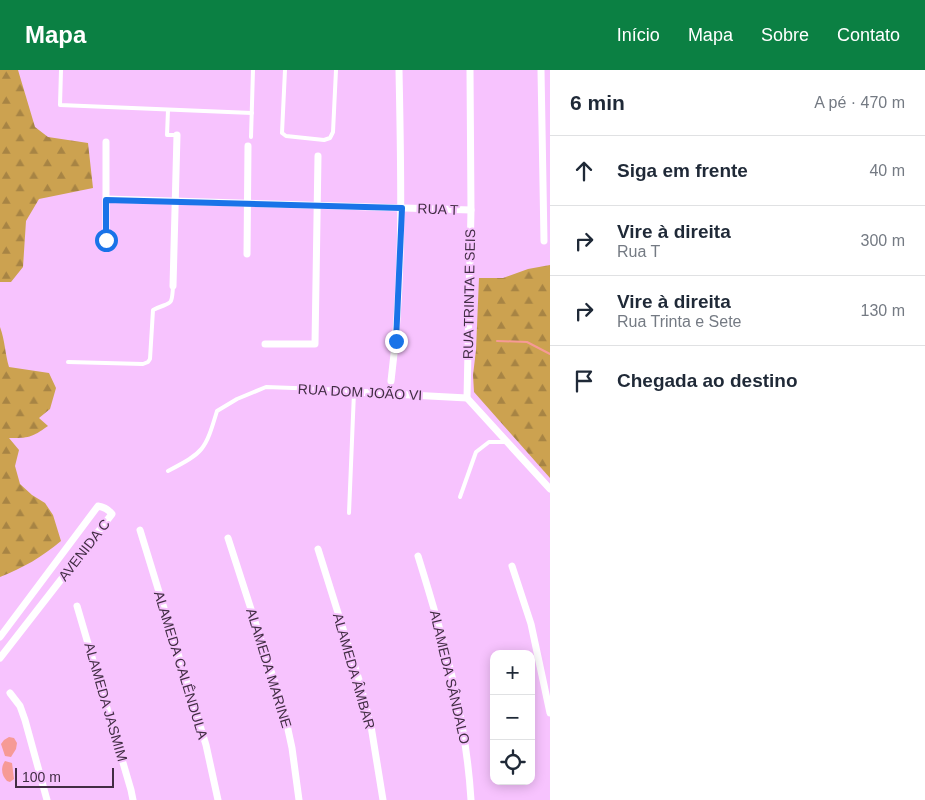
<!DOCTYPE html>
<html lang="pt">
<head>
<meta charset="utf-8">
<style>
  :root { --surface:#fff; --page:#f6f6f7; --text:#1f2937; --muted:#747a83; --line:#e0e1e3; --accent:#0b8043 }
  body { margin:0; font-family:Helvetica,sans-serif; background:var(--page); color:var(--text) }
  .controls { position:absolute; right:15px; bottom:15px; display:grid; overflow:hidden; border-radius:10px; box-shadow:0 2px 12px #0003 }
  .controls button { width:45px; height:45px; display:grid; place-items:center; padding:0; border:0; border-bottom:1px solid var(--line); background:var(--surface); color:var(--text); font:25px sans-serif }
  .scale { position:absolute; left:15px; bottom:12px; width:99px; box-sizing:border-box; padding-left:5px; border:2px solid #422d44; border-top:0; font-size:14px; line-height:18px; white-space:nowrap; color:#422d44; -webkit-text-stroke:4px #f7c3fe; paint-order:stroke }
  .stop { position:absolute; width:15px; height:15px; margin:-11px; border:4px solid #1a73e8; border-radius:50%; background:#fff }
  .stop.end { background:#1a73e8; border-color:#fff; box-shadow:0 1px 5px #0008 }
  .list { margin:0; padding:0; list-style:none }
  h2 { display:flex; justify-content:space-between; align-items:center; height:65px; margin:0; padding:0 20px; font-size:21px }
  h2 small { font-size:16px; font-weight:400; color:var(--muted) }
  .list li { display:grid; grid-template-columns:32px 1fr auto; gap:15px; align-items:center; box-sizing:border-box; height:70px; padding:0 20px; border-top:1px solid var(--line) }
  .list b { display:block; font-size:19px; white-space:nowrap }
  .list p { margin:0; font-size:16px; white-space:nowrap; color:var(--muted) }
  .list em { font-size:16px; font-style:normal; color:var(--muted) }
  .icon { flex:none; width:28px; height:28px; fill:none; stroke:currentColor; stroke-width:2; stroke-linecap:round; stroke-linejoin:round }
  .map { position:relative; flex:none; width:550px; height:730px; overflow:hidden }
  header { display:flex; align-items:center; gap:30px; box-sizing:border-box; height:70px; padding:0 25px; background:var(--accent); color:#fff }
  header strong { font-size:24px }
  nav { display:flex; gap:28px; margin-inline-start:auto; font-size:18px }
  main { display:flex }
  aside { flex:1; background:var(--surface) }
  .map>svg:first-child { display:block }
  .forest { fill:url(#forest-firs) }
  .water { fill:#f69a96 }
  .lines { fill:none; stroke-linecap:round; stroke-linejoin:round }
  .stream { stroke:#f69a96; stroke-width:2 }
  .lane { stroke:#fff; stroke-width:4 }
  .street { stroke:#fff; stroke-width:7 }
  .route { stroke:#1a73e8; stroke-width:6 }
  .labels { text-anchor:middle; stroke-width:4; stroke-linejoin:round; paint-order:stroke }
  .street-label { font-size:14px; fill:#422d44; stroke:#f7c3fe }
</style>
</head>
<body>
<header>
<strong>Mapa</strong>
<nav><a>Início</a><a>Mapa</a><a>Sobre</a><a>Contato</a></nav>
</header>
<main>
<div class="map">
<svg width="550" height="730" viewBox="0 0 550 730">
  <defs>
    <pattern id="forest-firs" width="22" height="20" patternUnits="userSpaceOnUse" patternTransform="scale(1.25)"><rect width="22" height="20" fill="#cca250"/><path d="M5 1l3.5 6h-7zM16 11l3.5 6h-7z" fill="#a78444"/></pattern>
  </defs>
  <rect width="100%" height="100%" fill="#f7c3fe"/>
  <g class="forest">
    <polygon points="0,0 18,0 35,57 48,67 88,73 93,118 39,129 26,151 23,197 11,212 0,212"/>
    <polygon points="550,195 550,408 474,322 473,305 476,280 479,208 503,208 528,199"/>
    <path d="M 0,257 C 5,270 5,284 9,297 L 49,303 L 56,318 L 50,339 L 39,348 L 48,356 C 31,368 29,368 9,368 L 19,380 L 15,396 L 20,414 L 32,425 L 45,433 L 53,445 L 61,471 C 42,487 23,498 0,507 Z"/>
  </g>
  <g class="water">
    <polygon points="9,667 14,668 17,673 16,679 11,687 5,686 1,674 4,670"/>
    <path d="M 5,691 L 12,693 L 14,709 L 10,712 L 7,711 C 2,706 0,698 5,691 Z"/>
  </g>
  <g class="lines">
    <polyline class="stream" points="497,271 527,272 550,284"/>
    <g class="lane">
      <polyline points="61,0 60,35 252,43"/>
      <polyline points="285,0 282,63 286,66 324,70 330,68 333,62 336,0"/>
      <polyline points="168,40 167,65 177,65"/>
      <polyline points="251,67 253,0"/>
      <path d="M 68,292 L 143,294 L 148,292 L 150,289 L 153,240 C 171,231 172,238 173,216"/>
      <path d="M 168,401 C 204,382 205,381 217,341 L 237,329 L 266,317 L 348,320"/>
      <polyline points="460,427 476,382 489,372 507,372"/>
      <polyline points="349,443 354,322"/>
    </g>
    <g class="street">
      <polyline points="541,0 544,171"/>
      <polyline points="106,129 471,140"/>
      <polyline points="106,170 106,72"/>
      <polyline points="247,184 248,76"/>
      <polyline points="173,216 177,65"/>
      <polyline points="265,274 315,274 318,86"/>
      <path d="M 391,311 C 404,208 401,104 399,0"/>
      <polyline points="348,320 354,322 467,328 550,419"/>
      <polyline points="467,328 471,140 470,0"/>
      <polyline points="140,460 206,675 218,730"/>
      <polyline points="228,468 284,641 292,678 299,730"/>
      <polyline points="318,479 360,613 371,656 383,730"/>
      <path d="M 418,486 C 443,566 466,646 471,730"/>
      <polyline points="512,496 531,554 550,643"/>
      <polyline points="77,536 131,720 133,730"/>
      <path d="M 0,567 L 98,436 C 104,437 108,439 112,444 L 0,588"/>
      <polyline points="10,623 20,636 25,650 47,730"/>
    </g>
  </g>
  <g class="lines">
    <polyline class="route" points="106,170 106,130 402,138 396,271"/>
  </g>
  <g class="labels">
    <g class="street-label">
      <text transform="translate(438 139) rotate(2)" y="5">RUA T</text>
      <text transform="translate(469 224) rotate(-89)" y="5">RUA TRINTA E SEIS</text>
      <text transform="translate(360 322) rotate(3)" y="5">RUA DOM JOÃO VI</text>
      <text transform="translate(84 480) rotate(-52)" y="5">AVENIDA C</text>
      <text transform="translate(181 595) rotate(73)" y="5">ALAMEDA CALÊNDULA</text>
      <text transform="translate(269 598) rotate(73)" y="5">ALAMEDA MARINE</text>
      <text transform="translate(354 601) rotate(74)" y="5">ALAMEDA ÂMBAR</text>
      <text transform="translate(450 607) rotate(77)" y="5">ALAMEDA SÂNDALO</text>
      <text transform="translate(106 632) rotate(74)" y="5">ALAMEDA JASMIM</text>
    </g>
  </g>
</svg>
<div class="controls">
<button>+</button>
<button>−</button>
<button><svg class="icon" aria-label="locate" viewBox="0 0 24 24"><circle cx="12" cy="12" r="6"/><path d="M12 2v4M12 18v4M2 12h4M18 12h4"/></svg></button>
</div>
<div class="scale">100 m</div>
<div class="stop" style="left:106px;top:170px"></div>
<div class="stop end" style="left:396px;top:271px"></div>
</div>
<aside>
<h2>6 min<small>A pé · 470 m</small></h2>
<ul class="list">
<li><svg class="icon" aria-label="ahead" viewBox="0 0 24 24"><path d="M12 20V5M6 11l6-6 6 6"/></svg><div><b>Siga em frente</b></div><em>40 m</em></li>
<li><svg class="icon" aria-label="right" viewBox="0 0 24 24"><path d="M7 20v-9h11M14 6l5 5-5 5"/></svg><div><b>Vire à direita</b><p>Rua T</p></div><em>300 m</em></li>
<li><svg class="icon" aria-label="right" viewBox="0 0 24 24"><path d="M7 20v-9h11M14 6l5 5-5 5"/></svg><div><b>Vire à direita</b><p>Rua Trinta e Sete</p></div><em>130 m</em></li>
<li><svg class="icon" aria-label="arrive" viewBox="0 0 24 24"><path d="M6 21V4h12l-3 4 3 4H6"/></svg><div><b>Chegada ao destino</b></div></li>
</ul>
</aside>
</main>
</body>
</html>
